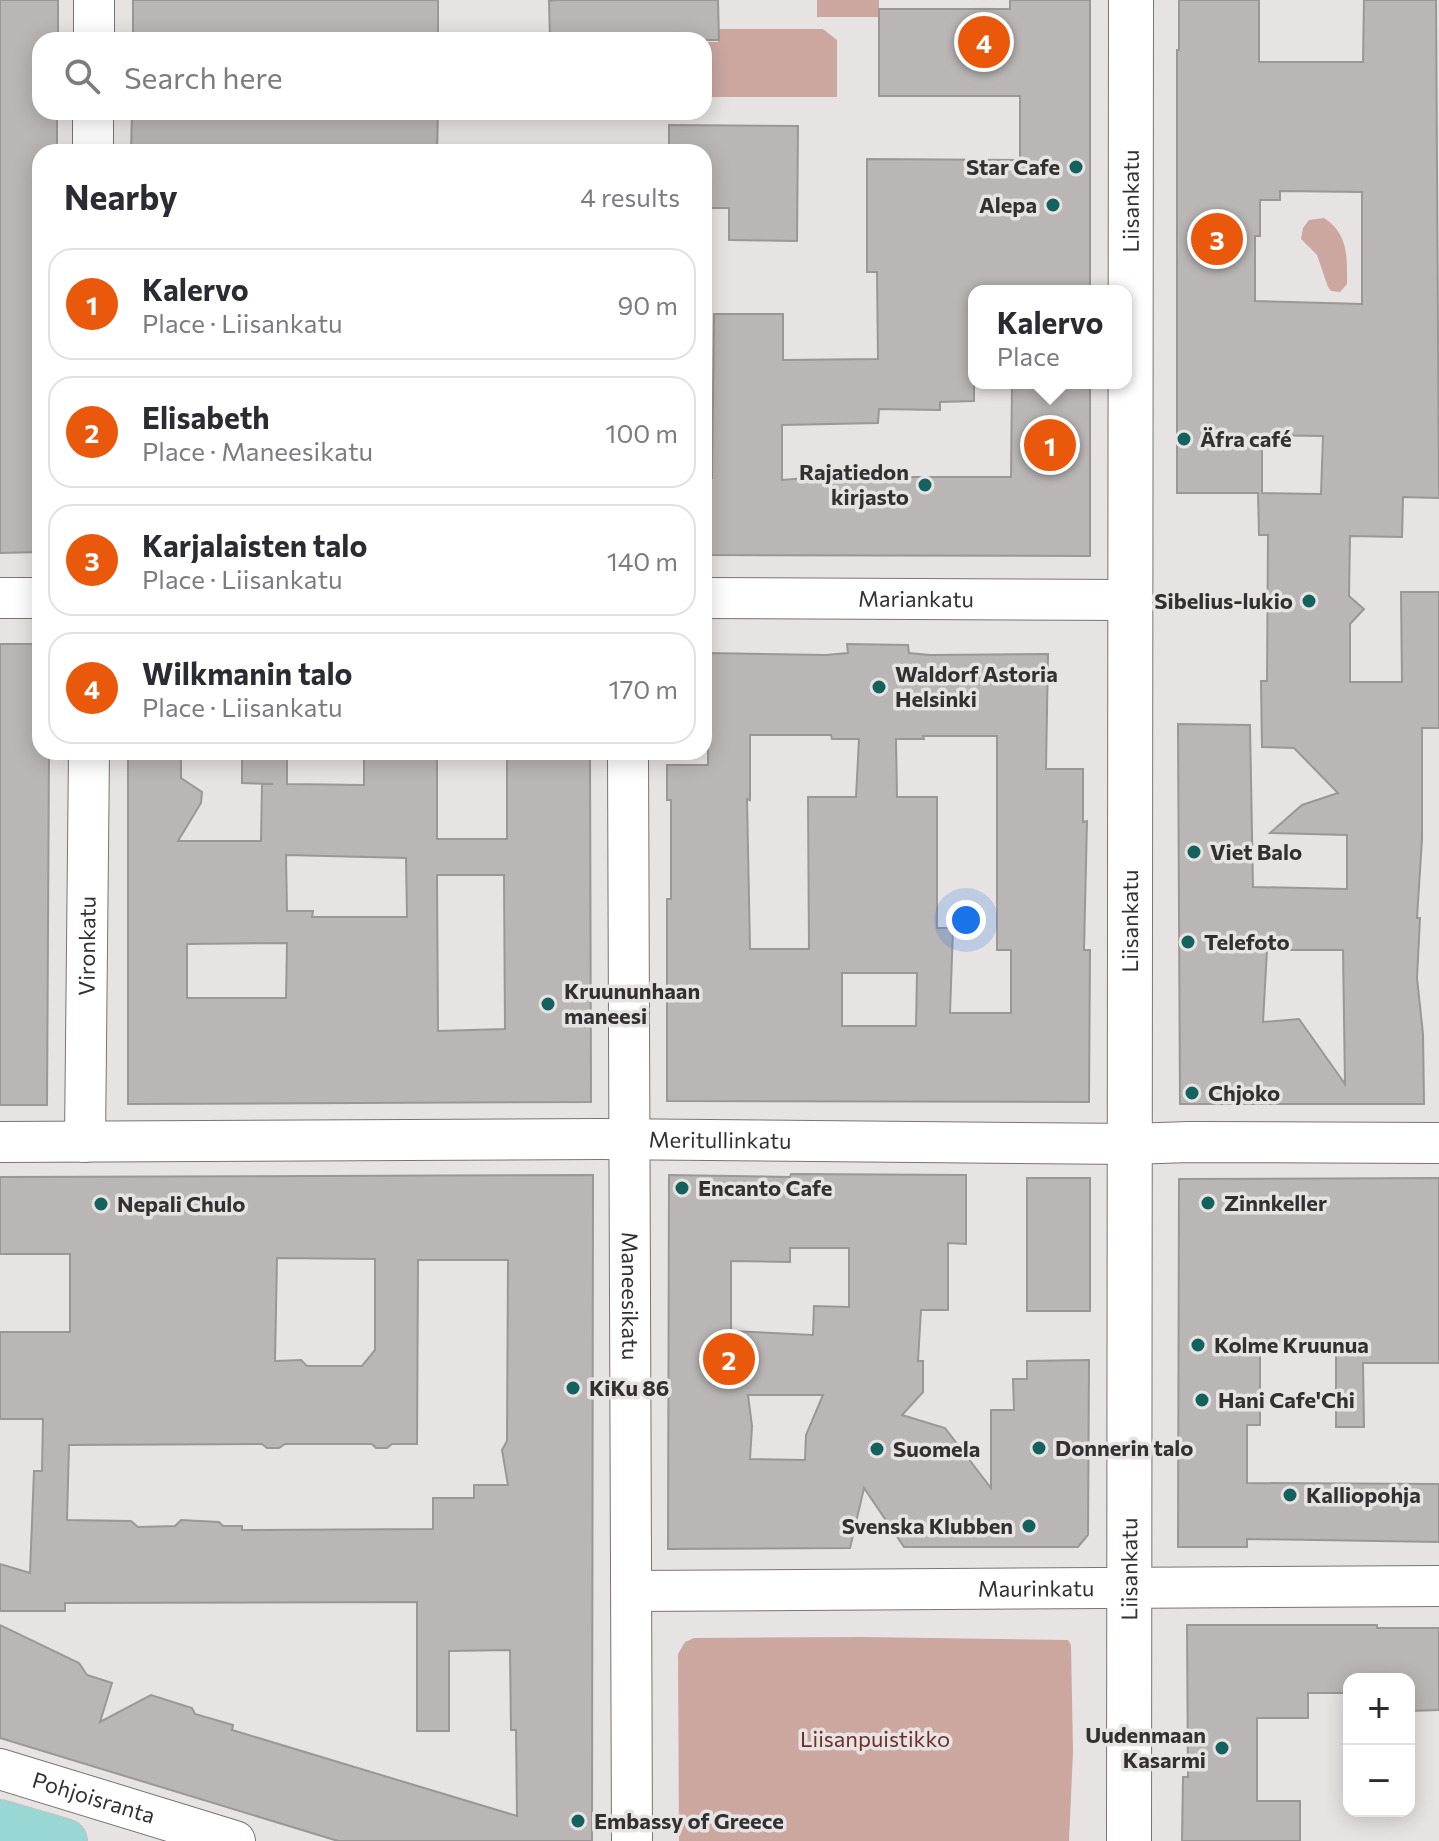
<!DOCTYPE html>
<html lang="en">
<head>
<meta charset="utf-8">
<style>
  :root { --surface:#fff; --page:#f7f7f7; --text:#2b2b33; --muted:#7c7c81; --line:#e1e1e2; --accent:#ea580c }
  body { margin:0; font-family:Commissioner,sans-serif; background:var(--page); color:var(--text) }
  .controls { position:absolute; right:24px; bottom:24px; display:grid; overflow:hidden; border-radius:16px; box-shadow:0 4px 20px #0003 }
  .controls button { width:72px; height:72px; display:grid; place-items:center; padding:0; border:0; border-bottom:2px solid var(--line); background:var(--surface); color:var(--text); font:40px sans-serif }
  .you { position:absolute; left:966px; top:920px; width:28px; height:28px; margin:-20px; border:6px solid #fff; border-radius:50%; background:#1a73e8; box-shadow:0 0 0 12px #1a73e833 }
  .badge { display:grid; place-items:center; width:52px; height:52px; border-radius:50%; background:var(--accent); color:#fff; font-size:26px; font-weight:700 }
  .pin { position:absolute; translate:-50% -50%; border:4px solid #fff; box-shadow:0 2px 8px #0006 }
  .popup { position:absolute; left:968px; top:285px; width:164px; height:104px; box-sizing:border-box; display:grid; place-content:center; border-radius:16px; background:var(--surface); filter:drop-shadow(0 2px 6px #0005); font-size:26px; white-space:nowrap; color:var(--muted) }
  .popup b { font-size:30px; color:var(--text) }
  .popup::after { content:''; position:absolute; left:50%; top:100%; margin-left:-16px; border:16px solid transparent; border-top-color:var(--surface) }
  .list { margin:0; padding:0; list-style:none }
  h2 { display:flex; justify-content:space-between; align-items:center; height:104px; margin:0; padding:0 32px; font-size:34px }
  h2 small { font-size:26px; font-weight:400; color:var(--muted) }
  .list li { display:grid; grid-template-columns:52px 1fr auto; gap:24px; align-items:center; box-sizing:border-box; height:112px; margin:0 16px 16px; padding:0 16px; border:2px solid var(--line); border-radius:24px }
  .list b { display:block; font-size:30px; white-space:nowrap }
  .list p { margin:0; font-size:26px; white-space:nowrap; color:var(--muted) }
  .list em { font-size:26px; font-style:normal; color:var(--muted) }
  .icon { flex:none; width:44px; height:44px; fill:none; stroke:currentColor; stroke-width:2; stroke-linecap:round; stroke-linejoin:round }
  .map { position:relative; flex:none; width:1439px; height:1841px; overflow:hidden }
  .search { position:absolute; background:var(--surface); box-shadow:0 4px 20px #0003; left:32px; top:32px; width:680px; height:88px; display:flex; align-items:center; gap:20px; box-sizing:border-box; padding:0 28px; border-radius:24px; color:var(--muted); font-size:30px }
  .panel { position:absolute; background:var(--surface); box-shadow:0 4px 20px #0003; left:32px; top:144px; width:680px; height:616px; border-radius:24px }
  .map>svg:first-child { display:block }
  .green { fill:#cca7a0 }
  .building { fill:#b9b6b5; stroke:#9b9797; stroke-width:2; fill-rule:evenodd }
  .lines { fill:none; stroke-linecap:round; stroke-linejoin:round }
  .minor-casing { stroke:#787574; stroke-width:42 }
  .tertiary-casing { stroke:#787574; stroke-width:46 }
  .primary-casing { stroke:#c2c1c1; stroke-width:46 }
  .minor { stroke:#fff; stroke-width:40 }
  .tertiary { stroke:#fff; stroke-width:44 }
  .primary { stroke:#98d7d3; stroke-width:44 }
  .poi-dot { fill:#13625e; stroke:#e7e3e2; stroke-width:3 }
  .labels { text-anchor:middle; stroke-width:7; stroke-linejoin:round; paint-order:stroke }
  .poi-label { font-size:22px; font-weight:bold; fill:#323030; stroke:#e7e3e2; text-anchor:start }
  .street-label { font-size:22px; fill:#323030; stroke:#e7e3e2 }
  .park-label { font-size:22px; fill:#6d2f26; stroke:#e7e3e2 }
</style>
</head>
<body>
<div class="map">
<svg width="1439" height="1841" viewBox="0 0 1439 1841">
  <rect width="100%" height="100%" fill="#e7e3e2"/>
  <g class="green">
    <rect x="817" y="0" width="62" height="17"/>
    <polygon points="719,29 823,29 837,40 837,97 704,97 704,42 718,42"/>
    <path d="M 1324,218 C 1349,234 1347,258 1347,284 L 1340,292 L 1331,291 L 1328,287 L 1317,255 L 1301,239 L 1303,228 L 1309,220 Z"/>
    <polygon points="861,1637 1068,1640 1071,1645 1073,1752 1069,1841 679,1841 678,1654 685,1642 694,1638"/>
  </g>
  <g class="building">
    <polygon points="0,0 58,0 58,40 40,40 40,112 57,112 57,152 40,152 40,552 0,553"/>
    <rect x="133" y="0" width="305" height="40"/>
    <polygon points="557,0 718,0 719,40 550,40 549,1"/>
    <polygon points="1010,0 1090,0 1090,291 974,291 974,401 940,402 940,410 879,409 878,423 782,425 782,480 841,475 842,473 878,477 1011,477 1012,383 1090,383 1090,556 704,555 704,479 712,478 714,314 783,314 783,360 878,359 877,272 867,272 867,159 1020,160 1020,96 879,96 879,9 1010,9"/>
    <path d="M 1179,0 L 1259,0 L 1259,62 L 1363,62 L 1364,0 L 1436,0 L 1439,498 L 1403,497 L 1402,537 L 1350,536 L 1349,596 L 1364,609 L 1350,624 L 1350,682 L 1402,682 L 1401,592 L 1439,592 L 1439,728 L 1422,728 L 1422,839 L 1417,918 L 1420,918 L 1417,978 L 1423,1034 L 1424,1104 L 1180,1104 L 1178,724 L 1250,725 L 1253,887 L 1347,889 L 1347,835 L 1270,833 L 1302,805 L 1338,793 L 1294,748 L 1262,747 L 1261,681 L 1267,681 L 1268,535 L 1259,535 L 1258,493 L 1177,493 L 1177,50 L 1179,50 ZM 1280,191 L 1362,192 L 1362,304 L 1255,301 L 1255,236 L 1260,236 L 1260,200 L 1280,200 ZM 1262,435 L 1323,436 L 1321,494 L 1262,493 ZM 1267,950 L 1343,950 L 1345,1084 L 1299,1019 L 1263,1022 Z"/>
    <polygon points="132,112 215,112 221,117 324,115 324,112 438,112 437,152 131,152"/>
    <polygon points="669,125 798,126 797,241 729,240 729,208 704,208 704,152 669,152"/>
    <polygon points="0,644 40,644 40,752 49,752 47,1105 0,1105"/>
    <path d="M 847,644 L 908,645 L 909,653 L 930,655 L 1048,654 L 1046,769 L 1083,769 L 1083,822 L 1087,821 L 1084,950 L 1090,950 L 1089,1102 L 667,1101 L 667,899 L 671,899 L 671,800 L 667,800 L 667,765 L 708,765 L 708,653 L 826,655 L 848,653 ZM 750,735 L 831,735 L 832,739 L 859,739 L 856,797 L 808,797 L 809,949 L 750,949 L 747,799 L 750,800 ZM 923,736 L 997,736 L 997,950 L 1011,950 L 1011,1013 L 950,1013 L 953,928 L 937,928 L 937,797 L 897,797 L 896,739 L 924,739 ZM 842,973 L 917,973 L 916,1026 L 842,1026 Z"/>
    <path d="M 128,752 L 181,752 L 181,778 L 202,792 L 201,803 L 178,841 L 261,841 L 262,784 L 273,784 L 242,783 L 242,752 L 287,752 L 287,784 L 364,785 L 364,754 L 437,752 L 437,839 L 507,839 L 507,752 L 590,752 L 591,1102 L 128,1104 ZM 286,855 L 406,858 L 407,917 L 312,917 L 313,911 L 287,911 ZM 437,875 L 504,875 L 505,1029 L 438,1031 ZM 287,943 L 286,998 L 187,998 L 187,944 Z"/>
    <path d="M 791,1174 L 966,1175 L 966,1244 L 948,1243 L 948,1310 L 921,1310 L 918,1361 L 923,1361 L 923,1392 L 902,1415 L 945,1428 L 991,1488 L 991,1410 L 1014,1410 L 1013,1379 L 1027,1379 L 1027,1361 L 1089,1360 L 1088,1535 L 1078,1547 L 904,1547 L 864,1488 L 850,1548 L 668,1549 L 669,1175 L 790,1177 ZM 790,1248 L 849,1248 L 849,1307 L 814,1306 L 813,1335 L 731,1331 L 731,1261 L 790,1262 ZM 748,1395 L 823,1395 L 806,1435 L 805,1460 L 750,1459 L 752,1426 Z"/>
    <path d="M 593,1175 L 592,1841 L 338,1841 L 0,1738 L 0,1625 L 79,1663 L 87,1675 L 112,1683 L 100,1722 L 151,1695 L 192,1708 L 195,1714 L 233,1725 L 232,1730 L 517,1816 L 516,1730 L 511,1730 L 510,1650 L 449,1651 L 449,1731 L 417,1731 L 417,1602 L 65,1603 L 65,1611 L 0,1611 L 0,1564 L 30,1573 L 34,1471 L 42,1471 L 43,1419 L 0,1419 L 0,1332 L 70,1332 L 70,1254 L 0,1254 L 0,1177 ZM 277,1258 L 375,1259 L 375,1350 L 362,1366 L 307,1366 L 301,1360 L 275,1361 ZM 418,1260 L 508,1260 L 507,1441 L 502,1450 L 508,1485 L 474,1485 L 474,1498 L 433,1498 L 433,1529 L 242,1530 L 242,1526 L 223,1526 L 219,1522 L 181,1520 L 175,1526 L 138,1527 L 131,1521 L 67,1520 L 69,1445 L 262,1444 L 267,1448 L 279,1448 L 285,1444 L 372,1444 L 376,1448 L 387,1448 L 392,1444 L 417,1444 Z"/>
    <rect x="1027" y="1178" width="63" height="133"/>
    <polygon points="1439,1178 1439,1363 1363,1363 1364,1427 1336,1427 1336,1346 1260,1348 1260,1425 1247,1425 1247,1483 1439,1484 1439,1542 1247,1539 1247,1547 1178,1547 1179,1179"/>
    <polygon points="1187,1625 1377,1625 1377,1628 1439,1628 1439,1710 1409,1711 1409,1679 1349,1679 1349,1693 1308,1693 1308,1718 1257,1718 1257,1801 1300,1801 1300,1841 1182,1841 1183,1777 1188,1777"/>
  </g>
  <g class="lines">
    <g class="minor-casing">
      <g id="minor">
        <polyline points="94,40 94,0"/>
        <polyline points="93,152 93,112"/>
        <polyline points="0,598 40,598"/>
        <path id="s1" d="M 704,598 L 1130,600"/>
        <path id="s2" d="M 628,752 L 632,1841"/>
        <path id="s3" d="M 0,1142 L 600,1139 L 1131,1144 L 1189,1142 L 1439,1143"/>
        <path id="s4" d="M 85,1142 L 89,752"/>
        <path id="s5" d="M 632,1591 L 1439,1586"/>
        <path id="s6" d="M 0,1769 L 235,1841"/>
      </g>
    </g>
    <g class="tertiary-casing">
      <g id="tertiary">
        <path id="s7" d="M 1129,1841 L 1131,0"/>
      </g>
    </g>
    <g class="primary-casing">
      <polyline id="primary" points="0,1822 65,1841"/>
    </g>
    <use href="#minor" class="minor"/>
    <use href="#tertiary" class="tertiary"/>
    <use href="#primary" class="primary"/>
  </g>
  <g class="poi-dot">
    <circle cx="1076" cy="167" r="8"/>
    <circle cx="1053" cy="205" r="8"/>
    <circle cx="1184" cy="439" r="8"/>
    <circle cx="925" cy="485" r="8"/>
    <circle cx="1309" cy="601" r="8"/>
    <circle cx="879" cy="687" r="8"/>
    <circle cx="1194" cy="852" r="8"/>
    <circle cx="1188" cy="942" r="8"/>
    <circle cx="548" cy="1004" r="8"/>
    <circle cx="1192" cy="1093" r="8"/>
    <circle cx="682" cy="1188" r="8"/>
    <circle cx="1208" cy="1203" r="8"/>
    <circle cx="101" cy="1204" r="8"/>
    <circle cx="1198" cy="1345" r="8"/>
    <circle cx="573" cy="1388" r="8"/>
    <circle cx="1202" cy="1400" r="8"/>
    <circle cx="1039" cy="1448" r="8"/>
    <circle cx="877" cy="1449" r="8"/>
    <circle cx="1290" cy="1495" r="8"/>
    <circle cx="1029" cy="1526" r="8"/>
    <circle cx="1222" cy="1748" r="8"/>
    <circle cx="578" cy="1821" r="8"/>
  </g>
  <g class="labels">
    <g class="poi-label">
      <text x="1060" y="175" text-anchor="end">Star Cafe</text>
      <text x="1037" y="213" text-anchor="end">Alepa</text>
      <text x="1200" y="447">Äfra café</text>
      <text x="909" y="480" text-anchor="end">Rajatiedon<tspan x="909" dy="25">kirjasto</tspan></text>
      <text x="1293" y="609" text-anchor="end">Sibelius-lukio</text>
      <text x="895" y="682">Waldorf Astoria<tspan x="895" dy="25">Helsinki</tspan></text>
      <text x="1210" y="860">Viet Balo</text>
      <text x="1204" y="950">Telefoto</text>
      <text x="564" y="999">Kruununhaan<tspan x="564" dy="25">maneesi</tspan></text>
      <text x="1208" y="1101">Chjoko</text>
      <text x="698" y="1196">Encanto Cafe</text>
      <text x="1224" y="1211">Zinnkeller</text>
      <text x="117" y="1212">Nepali Chulo</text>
      <text x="1214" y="1353">Kolme Kruunua</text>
      <text x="589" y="1396">KiKu 86</text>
      <text x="1218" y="1408">Hani Cafe'Chi</text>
      <text x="1055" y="1456">Donnerin talo</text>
      <text x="893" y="1457">Suomela</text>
      <text x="1306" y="1503">Kalliopohja</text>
      <text x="1013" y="1534" text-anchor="end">Svenska Klubben</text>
      <text x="1206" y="1743" text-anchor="end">Uudenmaan<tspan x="1206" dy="25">Kasarmi</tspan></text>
      <text x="594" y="1829">Embassy of Greece</text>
    </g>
    <g class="street-label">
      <text dy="8" stroke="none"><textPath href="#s7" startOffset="1640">Liisankatu</textPath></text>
      <text dy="8" stroke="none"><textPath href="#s1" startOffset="212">Mariankatu</textPath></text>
      <text dy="8" stroke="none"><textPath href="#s7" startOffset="920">Liisankatu</textPath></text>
      <text dy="8" stroke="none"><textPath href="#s4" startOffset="196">Vironkatu</textPath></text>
      <text dy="8" stroke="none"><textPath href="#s3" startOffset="720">Meritullinkatu</textPath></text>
      <text dy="8" stroke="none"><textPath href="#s2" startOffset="544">Maneesikatu</textPath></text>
      <text dy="8" stroke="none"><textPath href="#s7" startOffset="272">Liisankatu</textPath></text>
      <text dy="8" stroke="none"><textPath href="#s5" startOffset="404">Maurinkatu</textPath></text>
      <text dy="8" stroke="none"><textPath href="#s6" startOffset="98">Pohjoisranta</textPath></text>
    </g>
    <g class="park-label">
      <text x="875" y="1747">Liisanpuistikko</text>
    </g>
  </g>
</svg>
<div class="controls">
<button>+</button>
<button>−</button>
</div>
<div class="you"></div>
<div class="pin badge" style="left:1050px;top:445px">1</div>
<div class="popup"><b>Kalervo</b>Place</div>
<div class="pin badge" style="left:729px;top:1359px">2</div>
<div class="pin badge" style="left:1217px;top:239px">3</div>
<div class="pin badge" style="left:984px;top:42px">4</div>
<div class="search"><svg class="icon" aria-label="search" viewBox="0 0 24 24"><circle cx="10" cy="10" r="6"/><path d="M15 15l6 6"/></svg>Search here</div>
<section class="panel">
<h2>Nearby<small>4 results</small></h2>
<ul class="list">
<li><span class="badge">1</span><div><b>Kalervo</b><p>Place · Liisankatu</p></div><em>90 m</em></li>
<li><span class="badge">2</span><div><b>Elisabeth</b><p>Place · Maneesikatu</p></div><em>100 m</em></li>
<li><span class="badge">3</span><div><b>Karjalaisten talo</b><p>Place · Liisankatu</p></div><em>140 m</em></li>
<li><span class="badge">4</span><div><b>Wilkmanin talo</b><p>Place · Liisankatu</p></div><em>170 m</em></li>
</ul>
</section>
</div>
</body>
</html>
